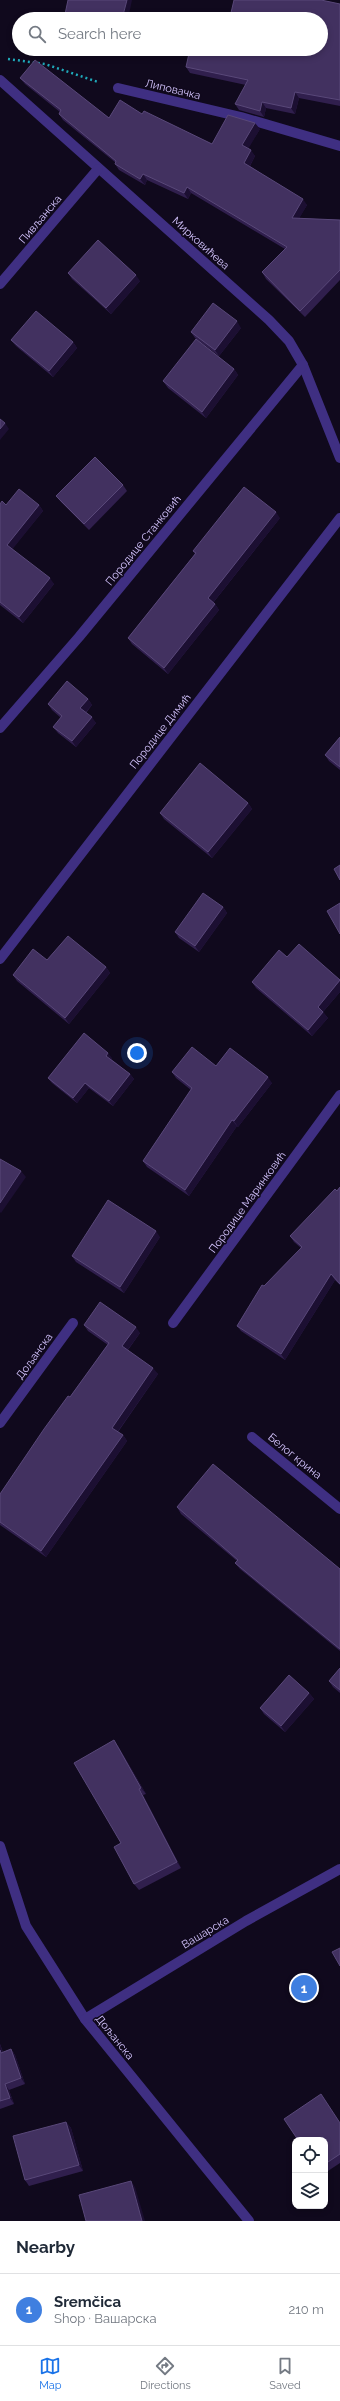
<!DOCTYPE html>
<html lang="en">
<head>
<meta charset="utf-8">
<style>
  :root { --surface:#fff; --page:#f6f6f7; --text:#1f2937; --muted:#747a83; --line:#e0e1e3; --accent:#1a73e8 }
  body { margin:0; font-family:Raleway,sans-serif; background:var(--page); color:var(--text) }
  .controls { position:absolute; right:12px; bottom:12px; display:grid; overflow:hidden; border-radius:8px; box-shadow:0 2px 6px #0003 }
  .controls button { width:36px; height:36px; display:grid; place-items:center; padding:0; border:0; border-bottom:1px solid var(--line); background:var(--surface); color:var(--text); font:20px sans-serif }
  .you { position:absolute; left:137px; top:1053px; width:14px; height:14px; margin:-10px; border:3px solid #fff; border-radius:50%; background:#1a73e8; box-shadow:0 0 0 6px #1a73e833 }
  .badge { display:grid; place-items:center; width:26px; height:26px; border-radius:50%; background:var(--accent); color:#fff; font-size:13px; font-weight:700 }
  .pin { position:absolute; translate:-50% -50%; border:2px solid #fff; box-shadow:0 1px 4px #0006 }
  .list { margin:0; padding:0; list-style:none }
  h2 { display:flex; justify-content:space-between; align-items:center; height:52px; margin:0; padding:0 16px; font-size:17px }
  h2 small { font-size:13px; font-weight:400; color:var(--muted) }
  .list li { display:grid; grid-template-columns:26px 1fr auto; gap:12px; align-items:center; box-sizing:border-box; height:72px; padding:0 16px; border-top:1px solid var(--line) }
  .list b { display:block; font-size:15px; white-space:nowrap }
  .list p { margin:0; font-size:13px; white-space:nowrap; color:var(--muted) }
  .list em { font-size:13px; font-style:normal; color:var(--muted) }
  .icon { flex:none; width:22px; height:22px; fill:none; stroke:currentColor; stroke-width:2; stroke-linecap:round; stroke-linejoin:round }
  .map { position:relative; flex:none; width:340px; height:2221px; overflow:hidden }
  .search { position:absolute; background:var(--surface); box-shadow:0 2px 6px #0003; left:12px; right:12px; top:12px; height:44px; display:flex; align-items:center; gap:10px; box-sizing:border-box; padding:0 14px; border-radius:22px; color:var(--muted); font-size:15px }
  .sheet { height:124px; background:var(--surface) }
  nav { display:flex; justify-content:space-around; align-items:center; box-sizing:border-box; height:56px; border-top:1px solid var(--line); background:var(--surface); font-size:11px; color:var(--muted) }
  nav a { display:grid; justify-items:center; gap:2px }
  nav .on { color:var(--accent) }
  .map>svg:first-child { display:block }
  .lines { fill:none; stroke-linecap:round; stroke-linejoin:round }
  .path { stroke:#1fa9b9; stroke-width:2.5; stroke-dasharray:2 3; stroke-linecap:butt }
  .minor { stroke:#3f2f82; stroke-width:10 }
  .wall { fill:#301f4d }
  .shaded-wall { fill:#1c0f32 }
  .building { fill:#423160; stroke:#594879 }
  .labels { text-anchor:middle; stroke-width:3; stroke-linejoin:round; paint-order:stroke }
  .street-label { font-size:11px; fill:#d5c5ff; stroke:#10091d }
</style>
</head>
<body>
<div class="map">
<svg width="340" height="2221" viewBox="0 0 340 2221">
  <rect width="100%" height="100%" fill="#10091d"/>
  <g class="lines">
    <polyline class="path" points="8,59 45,64 98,82"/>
    <g class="minor">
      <polyline points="0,80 269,320 289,341 303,365 340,458"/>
      <polyline points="118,88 241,117 340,146"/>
      <polyline points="0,284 98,169"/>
      <polyline points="0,728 79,637 303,365"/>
      <polyline points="0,959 340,518"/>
      <polyline points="173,1323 340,1095"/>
      <polyline points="0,1423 73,1323"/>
      <polyline points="252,1437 340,1509"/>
      <polyline points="0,1846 26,1926 85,2019 249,2221"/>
      <polyline points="85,2019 246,1921 340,1869"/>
    </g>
  </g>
  <g class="wall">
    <polygon points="340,4 340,106 299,98 295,114 266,108 264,117 239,110 235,104 246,85 190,73 186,67 230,17"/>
    <polygon points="20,78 109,118 142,114 212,144 260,129 248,148 255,156 250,166 307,205 299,218 340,220 340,280 305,317 266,279 262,272 285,249 191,193 188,199 147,180 145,185 119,170 115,164 116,163 63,120 59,114 60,112 25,84"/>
    <polygon points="68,273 140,281 111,314 72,279"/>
    <polygon points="241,328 219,356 195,338 191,332"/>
    <polygon points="11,340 73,342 77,348 53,377 16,346"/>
    <polygon points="234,369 238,375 206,418 168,388 163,381"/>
    <polygon points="123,485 127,491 89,530 61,502 56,496"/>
    <polygon points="0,504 39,505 43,511 12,549 54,584 23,623 0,605"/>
    <polygon points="280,518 213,603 215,604 219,610 168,674 132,644 128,638 195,554 193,551"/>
    <polygon points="88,699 92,705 86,713 96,723 76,747 58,733 53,727 61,718 52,710 48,704"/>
    <polygon points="340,737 340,770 329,761 325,755"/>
    <polygon points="248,803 252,809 212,858 164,819 160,813"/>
    <polygon points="223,907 227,913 199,952 179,938 175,932"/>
    <polygon points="287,957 340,980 340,992 323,1012 328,1018 312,1036 256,988 252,982"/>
    <polygon points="47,960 106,967 110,973 69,1024 17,981 13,975"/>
    <polygon points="112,1058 111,1059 130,1074 134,1079 113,1106 89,1088 77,1103 52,1083 48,1078"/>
    <polygon points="216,1066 272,1083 238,1127 237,1126 189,1196 147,1167 143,1161 191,1090 176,1078 172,1072"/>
    <polygon points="340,1187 340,1285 335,1280 285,1360 241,1331 237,1326 264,1286 301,1248 294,1242 290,1236"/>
    <polygon points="160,1237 124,1293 76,1262 72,1256"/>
    <polygon points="84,1325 140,1333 128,1350 158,1374 118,1432 123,1435 127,1441 46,1557 0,1525 0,1494 70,1397 108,1345 88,1331"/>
    <polygon points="177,1507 340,1569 340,1651 240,1569 235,1563 237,1561 181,1514"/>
    <polygon points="340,1668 340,1693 333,1687 329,1681"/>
    <polygon points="309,1693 314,1699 285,1732 264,1714 260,1708"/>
    <polygon points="118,1746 146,1794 143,1795 181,1868 139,1890 134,1884 121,1843"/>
    <polygon points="0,2044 3,2052 11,2049 15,2055 25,2084 9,2090 14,2104 0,2109"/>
    <polygon points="66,2122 71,2128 83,2171 29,2186 25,2180"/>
    <polygon points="340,2123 340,2163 325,2173 325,2140"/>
  </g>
  <g class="shaded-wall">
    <polygon points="127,0 132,0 128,19 122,19"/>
    <polygon points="295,92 299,98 295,114 291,108"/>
    <polygon points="262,102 266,108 264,117 260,111"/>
    <polygon points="255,123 260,129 247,151 242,145"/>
    <polygon points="251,150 255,156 248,169 244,163"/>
    <polygon points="143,174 147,180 145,185 140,179"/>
    <polygon points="187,187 191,193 188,199 184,193"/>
    <polygon points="303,199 307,205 296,224 292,218"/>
    <polygon points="136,275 140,281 111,314 106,308"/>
    <polygon points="237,321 241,328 219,356 215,350"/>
    <polygon points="73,342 77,348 53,377 49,371"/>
    <polygon points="234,369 238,375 206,418 202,412"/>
    <polygon points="5,423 9,429 0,440 0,429"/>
    <polygon points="39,505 43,511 11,551 7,545"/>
    <polygon points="276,512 280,518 212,604 208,598"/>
    <polygon points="50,578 54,584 23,623 19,617"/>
    <polygon points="215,604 219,610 168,674 164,668"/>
    <polygon points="88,699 92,705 84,714 80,708"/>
    <polygon points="92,717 96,723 76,747 72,741"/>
    <polygon points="248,803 252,809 212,858 208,852"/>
    <polygon points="223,907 227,913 199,952 195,946"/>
    <polygon points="106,967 110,973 69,1024 65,1018"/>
    <polygon points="340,981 340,992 322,1013 318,1007"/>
    <polygon points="323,1012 328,1018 312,1036 308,1030"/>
    <polygon points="108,1053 112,1058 110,1061 106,1056"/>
    <polygon points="130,1074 134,1079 113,1106 109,1101"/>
    <polygon points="268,1077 272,1083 238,1127 234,1121"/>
    <polygon points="85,1083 89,1088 77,1103 73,1098"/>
    <polygon points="232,1120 237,1126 189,1196 185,1190"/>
    <polygon points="21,1171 26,1177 1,1213 0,1212 0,1203"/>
    <polygon points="156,1231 160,1237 124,1293 120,1287"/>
    <polygon points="331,1274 335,1280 285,1360 281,1354"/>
    <polygon points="136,1327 140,1333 126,1352 122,1346"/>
    <polygon points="153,1368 158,1374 116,1434 112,1428"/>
    <polygon points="123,1435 127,1441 46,1557 41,1551"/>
    <polygon points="309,1693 314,1699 285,1732 281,1726"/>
    <polygon points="114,1740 118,1746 146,1794 141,1788"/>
    <polygon points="139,1789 143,1795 181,1868 177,1862"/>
    <polygon points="0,2044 5,2059 1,2053 0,2050"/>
    <polygon points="11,2049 15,2055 25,2084 21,2078"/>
    <polygon points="5,2084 9,2090 14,2104 10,2098"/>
    <polygon points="66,2122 71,2128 83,2171 79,2165"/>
    <polygon points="131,2181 135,2187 145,2221 142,2221"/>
  </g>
  <g class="building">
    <polygon points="68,0 127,0 122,19 64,19"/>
    <polygon points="234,0 321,0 340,4 340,100 295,92 291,108 262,102 260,111 235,104 248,80 186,67 190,49 321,49 321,19 210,19 211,13 230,17"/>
    <polygon points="35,60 109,118 120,100 142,114 144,111 212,144 228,115 255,123 242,145 251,150 244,163 303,199 292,218 340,220 340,270 300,311 262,272 287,247 187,187 184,193 143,174 140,179 115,164 116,161 59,114 61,110 20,78"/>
    <polygon points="98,240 136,275 106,308 68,273"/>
    <polygon points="213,303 237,321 215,350 191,332"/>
    <polygon points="36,311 73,342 49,371 11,340"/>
    <polygon points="196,339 234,369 202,412 163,381"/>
    <polygon points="0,419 5,423 0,429"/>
    <polygon points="95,457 123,485 84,524 56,496"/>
    <polygon points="244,487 276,512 208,598 215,604 164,668 128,638 196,553 193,551"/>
    <polygon points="19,489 39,505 7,545 50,578 19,617 0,602 0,504 2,501 6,505"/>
    <polygon points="67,681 88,699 80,708 92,717 72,741 53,727 62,716 48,704"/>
    <polygon points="340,737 340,767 325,755"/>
    <polygon points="200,763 248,803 208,852 160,813"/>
    <polygon points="340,865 340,880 334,869"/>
    <polygon points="203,893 223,907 195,946 175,932"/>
    <polygon points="340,903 340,934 327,911"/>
    <polygon points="68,936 106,967 65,1018 13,975 33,949 47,960"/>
    <polygon points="299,944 340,980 318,1007 323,1012 308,1030 252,982 279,950 287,957"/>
    <polygon points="84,1033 108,1053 106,1056 130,1074 109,1101 85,1083 73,1098 48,1078"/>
    <polygon points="192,1047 216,1066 230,1048 268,1077 234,1121 232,1120 185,1190 143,1161 192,1088 172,1072"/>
    <polygon points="0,1159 21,1171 0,1203"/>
    <polygon points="340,1187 340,1284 331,1274 281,1354 237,1326 262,1285 264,1286 302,1247 290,1236 335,1189 337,1191"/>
    <polygon points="108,1200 156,1231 120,1287 72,1256"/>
    <polygon points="100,1302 136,1327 122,1346 153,1368 112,1428 123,1435 41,1551 0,1522 0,1494 44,1429 68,1396 70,1397 109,1343 84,1325"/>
    <polygon points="213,1464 340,1569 340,1649 235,1563 238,1560 177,1507"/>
    <polygon points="340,1668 340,1690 329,1681"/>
    <polygon points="289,1675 309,1693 281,1726 260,1708"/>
    <polygon points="114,1740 141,1788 139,1789 177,1862 134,1884 114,1847 121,1843 74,1763"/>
    <polygon points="340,1948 340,1966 332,1952"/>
    <polygon points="11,2049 21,2078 5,2084 10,2098 0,2101 0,2050 1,2053"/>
    <polygon points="321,2094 340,2123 340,2154 325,2164 325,2140 298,2140 284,2119"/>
    <polygon points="66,2122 79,2165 25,2180 13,2136"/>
    <polygon points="131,2181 142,2221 86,2221 79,2195"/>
  </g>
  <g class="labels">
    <g class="street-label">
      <text transform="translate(173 89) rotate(13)" y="4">Липовачка</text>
      <text transform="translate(40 219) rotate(-50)" y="4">Пивљанска</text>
      <text transform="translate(201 243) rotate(42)" y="4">Мирковићева</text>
      <text transform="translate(143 540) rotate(-51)" y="4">Породице Станковић</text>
      <text transform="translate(160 731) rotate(-52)" y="4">Породице Димић</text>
      <text transform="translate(247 1202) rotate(-54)" y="4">Породице Маринковић</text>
      <text transform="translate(34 1356) rotate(-54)" y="4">Дољанска</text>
      <text transform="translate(295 1456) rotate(39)" y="4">Белог крина</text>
      <text transform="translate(205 1932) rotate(-31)" y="4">Вашарска</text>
      <text transform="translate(115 2037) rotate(51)" y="4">Дољанска</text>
    </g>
  </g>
</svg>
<div class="controls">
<button><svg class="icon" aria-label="locate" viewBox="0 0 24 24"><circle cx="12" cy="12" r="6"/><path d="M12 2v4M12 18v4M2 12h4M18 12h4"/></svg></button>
<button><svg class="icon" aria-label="layers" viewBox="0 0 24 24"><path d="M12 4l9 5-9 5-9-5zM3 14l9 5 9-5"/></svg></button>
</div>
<div class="you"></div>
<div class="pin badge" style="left:304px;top:1988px;background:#3f7fe0">1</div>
<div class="search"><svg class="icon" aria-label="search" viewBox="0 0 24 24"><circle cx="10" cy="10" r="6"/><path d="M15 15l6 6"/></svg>Search here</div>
</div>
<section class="sheet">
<h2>Nearby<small></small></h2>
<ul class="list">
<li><span class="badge" style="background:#3f7fe0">1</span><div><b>Sremčica</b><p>Shop · Вашарска</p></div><em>210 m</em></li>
</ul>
</section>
<nav>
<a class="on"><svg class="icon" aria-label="map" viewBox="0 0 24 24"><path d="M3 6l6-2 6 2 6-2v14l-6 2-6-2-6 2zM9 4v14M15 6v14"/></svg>Map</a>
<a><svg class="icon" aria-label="directions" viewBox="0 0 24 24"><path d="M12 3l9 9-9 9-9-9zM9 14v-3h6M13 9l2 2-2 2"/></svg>Directions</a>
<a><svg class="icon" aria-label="saved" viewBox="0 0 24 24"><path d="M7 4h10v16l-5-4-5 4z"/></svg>Saved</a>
</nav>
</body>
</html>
